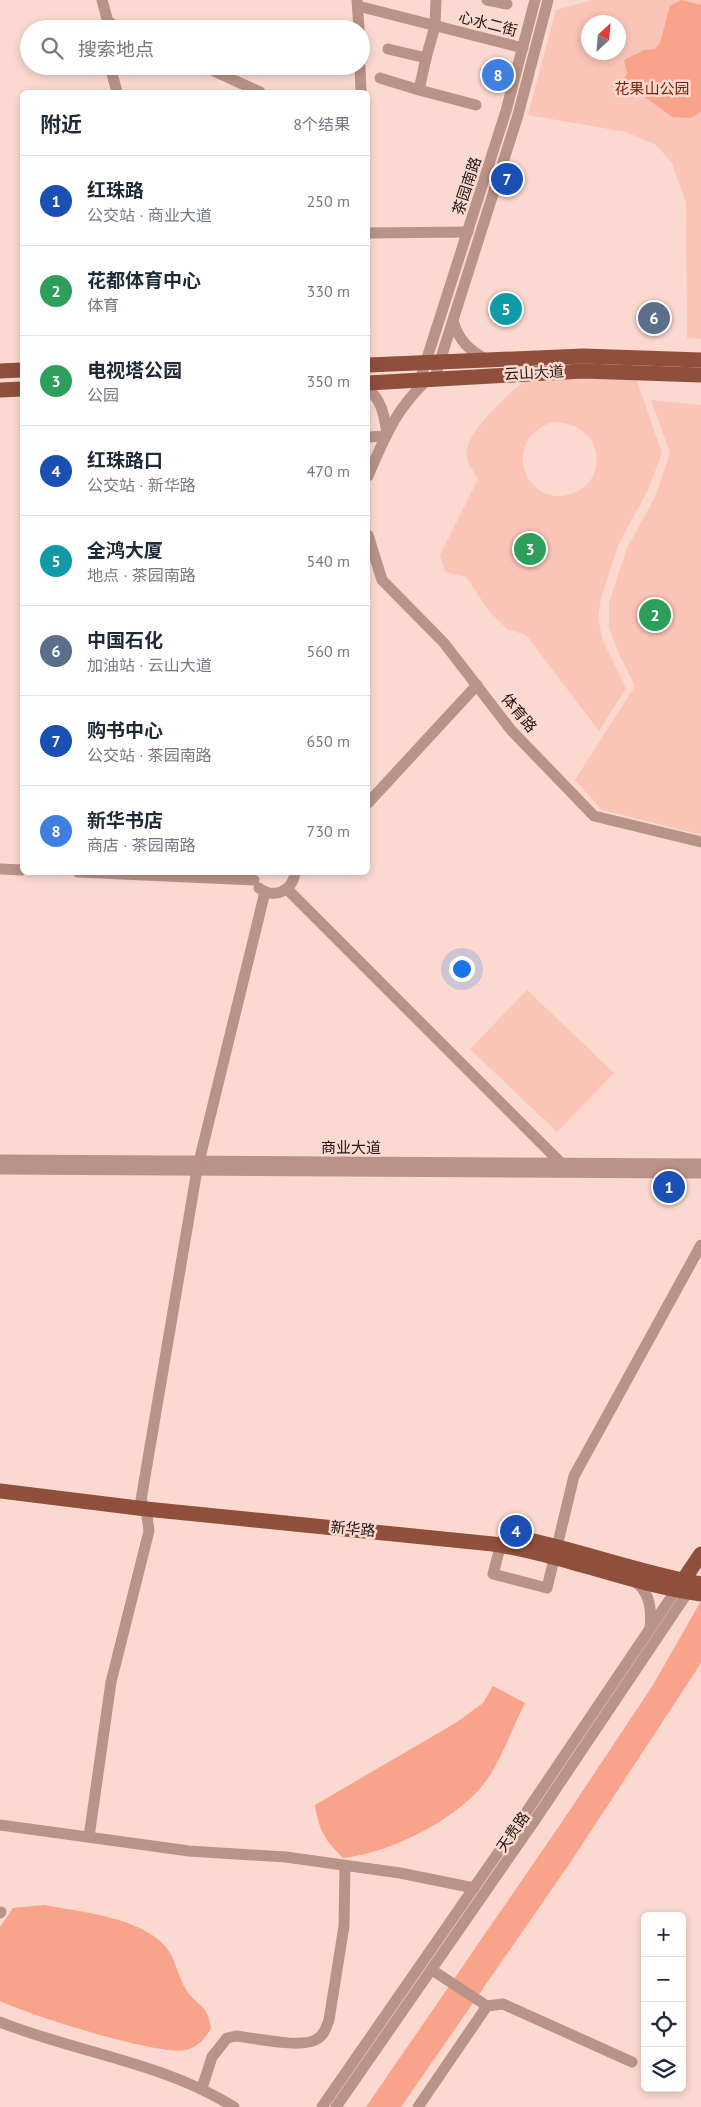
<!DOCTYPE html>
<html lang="zh">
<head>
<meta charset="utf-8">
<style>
  :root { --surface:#fff; --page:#f6f6f7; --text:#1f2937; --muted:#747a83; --line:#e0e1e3; --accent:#2b6fa4 }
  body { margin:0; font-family:"PT Sans","Noto Sans SC",sans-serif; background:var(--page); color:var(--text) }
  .controls { position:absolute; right:15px; bottom:15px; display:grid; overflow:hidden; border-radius:8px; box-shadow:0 2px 8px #0003 }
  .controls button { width:45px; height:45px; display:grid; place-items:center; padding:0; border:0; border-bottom:1px solid var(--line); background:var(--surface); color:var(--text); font:25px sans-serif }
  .compass { position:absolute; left:581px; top:15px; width:45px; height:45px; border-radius:50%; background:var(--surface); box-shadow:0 2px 8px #0003; rotate:26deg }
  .you { position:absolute; left:461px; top:968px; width:18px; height:18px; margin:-12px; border:4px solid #fff; border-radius:50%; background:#1a73e8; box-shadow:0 0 0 8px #1a73e833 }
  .badge { display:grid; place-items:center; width:32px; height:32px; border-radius:50%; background:var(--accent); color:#fff; font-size:16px; font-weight:700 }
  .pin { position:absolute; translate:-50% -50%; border:2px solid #fff; box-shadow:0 1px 5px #0006 }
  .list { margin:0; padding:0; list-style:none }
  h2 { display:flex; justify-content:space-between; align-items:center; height:65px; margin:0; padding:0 20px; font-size:21px }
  h2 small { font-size:16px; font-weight:400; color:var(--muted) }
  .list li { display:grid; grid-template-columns:32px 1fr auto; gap:15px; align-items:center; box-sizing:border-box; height:90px; padding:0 20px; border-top:1px solid var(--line) }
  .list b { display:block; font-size:19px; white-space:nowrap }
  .list p { margin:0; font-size:16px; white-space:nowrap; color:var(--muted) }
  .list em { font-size:16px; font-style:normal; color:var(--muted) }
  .icon { flex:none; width:28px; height:28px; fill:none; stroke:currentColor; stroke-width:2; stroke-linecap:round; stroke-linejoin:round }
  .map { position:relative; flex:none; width:701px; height:2107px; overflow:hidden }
  .search { position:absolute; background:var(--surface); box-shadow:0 2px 8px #0003; left:20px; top:20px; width:350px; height:55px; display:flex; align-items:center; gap:12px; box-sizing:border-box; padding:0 18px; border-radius:28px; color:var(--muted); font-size:19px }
  .panel { position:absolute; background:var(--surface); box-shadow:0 2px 8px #0003; left:20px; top:90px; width:350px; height:785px; border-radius:8px }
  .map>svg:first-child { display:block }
  .green { fill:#fac4b6; fill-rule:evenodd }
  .water { fill:#f9a38b }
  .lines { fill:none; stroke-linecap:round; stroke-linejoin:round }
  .minor { stroke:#b99288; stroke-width:11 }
  .major { stroke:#904e3d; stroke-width:15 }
  .labels { text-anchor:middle; stroke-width:5; stroke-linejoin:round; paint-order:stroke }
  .street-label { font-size:15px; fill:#211512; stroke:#fbd9d0 }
  .park-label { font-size:15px; fill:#811e00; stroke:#fbd9d0 }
</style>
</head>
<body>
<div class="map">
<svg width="701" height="2107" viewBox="0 0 701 2107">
  <rect width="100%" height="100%" fill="#fbd9d0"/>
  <g class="green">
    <path d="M 592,0 L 701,0 L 701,339 L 687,338 L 686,203 L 672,163 L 656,145 L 626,132 L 528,115 L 556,10 ZM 588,22 L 618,22 L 618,52 L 588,52 Z"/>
    <path d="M 535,372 L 634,373 L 662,453 L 648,490 L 619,543 L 601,598 L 598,619 L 603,641 L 626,688 L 599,731 L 526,635 L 507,629 L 489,611 L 466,577 L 445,572 L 440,555 L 478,479 C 475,473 468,465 467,458 C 461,432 517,387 535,372 ZM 553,422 C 579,422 601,439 596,467 C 594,477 587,487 578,491 C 530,516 495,442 553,422 Z"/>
    <polygon points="651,400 701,405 701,835 602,810 575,780 635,686 620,656 609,628 609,603 627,548 655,497 670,453"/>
    <polygon points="527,990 614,1073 557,1132 470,1049"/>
  </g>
  <g class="water">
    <polygon points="681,0 701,5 701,112 690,118 672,117 623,81 627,73 624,60 644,50 655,49 660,43 670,6"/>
    <polygon points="701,1601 701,1663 572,1860 401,2107 366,2107 566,1816 653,1685"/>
    <path d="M 493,1686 L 525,1703 C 513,1726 504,1753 490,1775 C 464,1817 391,1853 343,1858 C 325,1840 319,1831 315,1805 L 457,1722 L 483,1703 Z"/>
    <path d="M 44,1905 C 81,1912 140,1917 166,1947 C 175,1958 178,1976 185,1988 C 196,2007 207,2001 211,2028 C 205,2039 198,2047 186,2050 C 157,2056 30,2015 0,2001 L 0,1927 L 13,1908 Z"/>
  </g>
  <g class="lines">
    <g class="minor">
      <polyline points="102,0 108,22 122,29"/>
      <polyline points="357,0 359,29"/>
      <polyline points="487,0 507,4"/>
      <polyline points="358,6 523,48"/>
      <polyline points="388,49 426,58 435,26 436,0"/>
      <polyline points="110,66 117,92"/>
      <polyline points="203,66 260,92"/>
      <polyline points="360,66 361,92"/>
      <polyline points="380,78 419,90 426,58"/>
      <polyline points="419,90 476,105"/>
      <polyline points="368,233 468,232"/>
      <path d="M 453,321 C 459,341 469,350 487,360"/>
      <polyline points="420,380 506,111 535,0"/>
      <polyline points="434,380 518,115 548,0"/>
      <path d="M 368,389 C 382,400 384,416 387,433"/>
      <polyline points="368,437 386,436"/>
      <path d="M 368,476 C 385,437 395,410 427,380"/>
      <polyline points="368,535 382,580 444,643 511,730 594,816 701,842"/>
      <polyline points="368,803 477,685"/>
      <polyline points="0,869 22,870"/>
      <polyline points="78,872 254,880"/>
      <path d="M 259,888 C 273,899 293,892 295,872"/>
      <polyline points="287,889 565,1167"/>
      <polyline points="0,1160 701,1164"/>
      <polyline points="0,1169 701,1173"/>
      <polyline points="502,1540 493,1574 547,1588 574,1476 701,1245"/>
      <path d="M 634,1581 C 650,1591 652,1610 650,1628"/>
      <polyline points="0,1825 189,1851 286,1857 400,1873 474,1888"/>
      <polyline points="89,1837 111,1682 149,1531 146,1509 141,1500 197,1170 265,892"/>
      <polyline points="0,1913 1,1912"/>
      <polyline points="432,1970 487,2006 503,2004 632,2062"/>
      <path d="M 0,2022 C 78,2053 162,2062 234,2107"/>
      <path d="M 202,2088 L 212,2057 L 227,2038 L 236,2036 C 254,2038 302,2049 317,2039 C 324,2035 326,2028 329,2020 L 344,1926 L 345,1866"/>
      <polyline points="322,2107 525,1814 676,1590"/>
      <polyline points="336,2107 535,1820 688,1592"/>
      <polyline points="418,2107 487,2006"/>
    </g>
    <g class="major">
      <polyline points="368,365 583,356 701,360"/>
      <polyline points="0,371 22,370"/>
      <polyline points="368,383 583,371 701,375"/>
      <polyline points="0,390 22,389"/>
      <path d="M 0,1491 L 146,1509 L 493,1544 C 564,1555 630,1584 701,1594"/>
      <path d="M 509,1536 C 574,1548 636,1572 701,1584"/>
      <polyline points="678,1588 701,1554"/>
    </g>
  </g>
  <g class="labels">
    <g class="street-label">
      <text transform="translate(488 24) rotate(14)" y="5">心水二街</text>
      <text transform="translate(467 186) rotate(-72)" y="5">茶园南路</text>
      <text transform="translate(534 373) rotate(-3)" y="5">云山大道</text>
      <text transform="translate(519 713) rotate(50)" y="5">体育路</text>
      <text x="351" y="1153">商业大道</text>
      <text transform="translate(353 1529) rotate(5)" y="5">新华路</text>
      <text transform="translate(513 1832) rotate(-55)" y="5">天贵路</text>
    </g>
    <g class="park-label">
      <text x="652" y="94">花果山公园</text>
    </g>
  </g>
</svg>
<div class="controls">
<button>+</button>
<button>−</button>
<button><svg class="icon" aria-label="locate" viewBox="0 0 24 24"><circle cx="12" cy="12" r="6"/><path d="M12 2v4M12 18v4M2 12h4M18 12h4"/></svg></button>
<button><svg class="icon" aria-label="layers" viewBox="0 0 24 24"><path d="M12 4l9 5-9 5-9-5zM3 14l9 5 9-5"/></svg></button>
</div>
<svg class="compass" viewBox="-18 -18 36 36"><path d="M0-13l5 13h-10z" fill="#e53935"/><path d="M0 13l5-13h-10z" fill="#747a83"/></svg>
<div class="you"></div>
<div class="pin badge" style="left:669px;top:1187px;background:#1a4fb4">1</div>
<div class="pin badge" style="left:655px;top:615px;background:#2e9e5b">2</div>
<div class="pin badge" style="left:530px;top:549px;background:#2e9e5b">3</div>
<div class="pin badge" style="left:516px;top:1531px;background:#1a4fb4">4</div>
<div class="pin badge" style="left:506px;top:309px;background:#0f9aa8">5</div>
<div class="pin badge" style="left:654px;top:318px;background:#5c6f8a">6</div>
<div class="pin badge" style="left:507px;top:179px;background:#1a4fb4">7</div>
<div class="pin badge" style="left:498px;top:75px;background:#3f7fe0">8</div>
<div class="search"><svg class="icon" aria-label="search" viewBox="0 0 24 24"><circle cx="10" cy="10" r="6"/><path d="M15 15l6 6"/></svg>搜索地点</div>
<section class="panel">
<h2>附近<small>8个结果</small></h2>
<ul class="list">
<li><span class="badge" style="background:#1a4fb4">1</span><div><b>红珠路</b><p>公交站 · 商业大道</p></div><em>250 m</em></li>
<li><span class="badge" style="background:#2e9e5b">2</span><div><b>花都体育中心</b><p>体育</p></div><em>330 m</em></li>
<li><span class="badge" style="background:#2e9e5b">3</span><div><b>电视塔公园</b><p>公园</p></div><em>350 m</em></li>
<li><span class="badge" style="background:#1a4fb4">4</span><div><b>红珠路口</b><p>公交站 · 新华路</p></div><em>470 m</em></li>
<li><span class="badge" style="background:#0f9aa8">5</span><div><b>全鸿大厦</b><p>地点 · 茶园南路</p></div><em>540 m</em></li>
<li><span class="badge" style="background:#5c6f8a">6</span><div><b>中国石化</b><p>加油站 · 云山大道</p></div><em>560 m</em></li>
<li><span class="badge" style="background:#1a4fb4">7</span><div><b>购书中心</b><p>公交站 · 茶园南路</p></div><em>650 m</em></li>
<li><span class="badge" style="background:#3f7fe0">8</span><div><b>新华书店</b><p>商店 · 茶园南路</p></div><em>730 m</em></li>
</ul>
</section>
</div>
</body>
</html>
